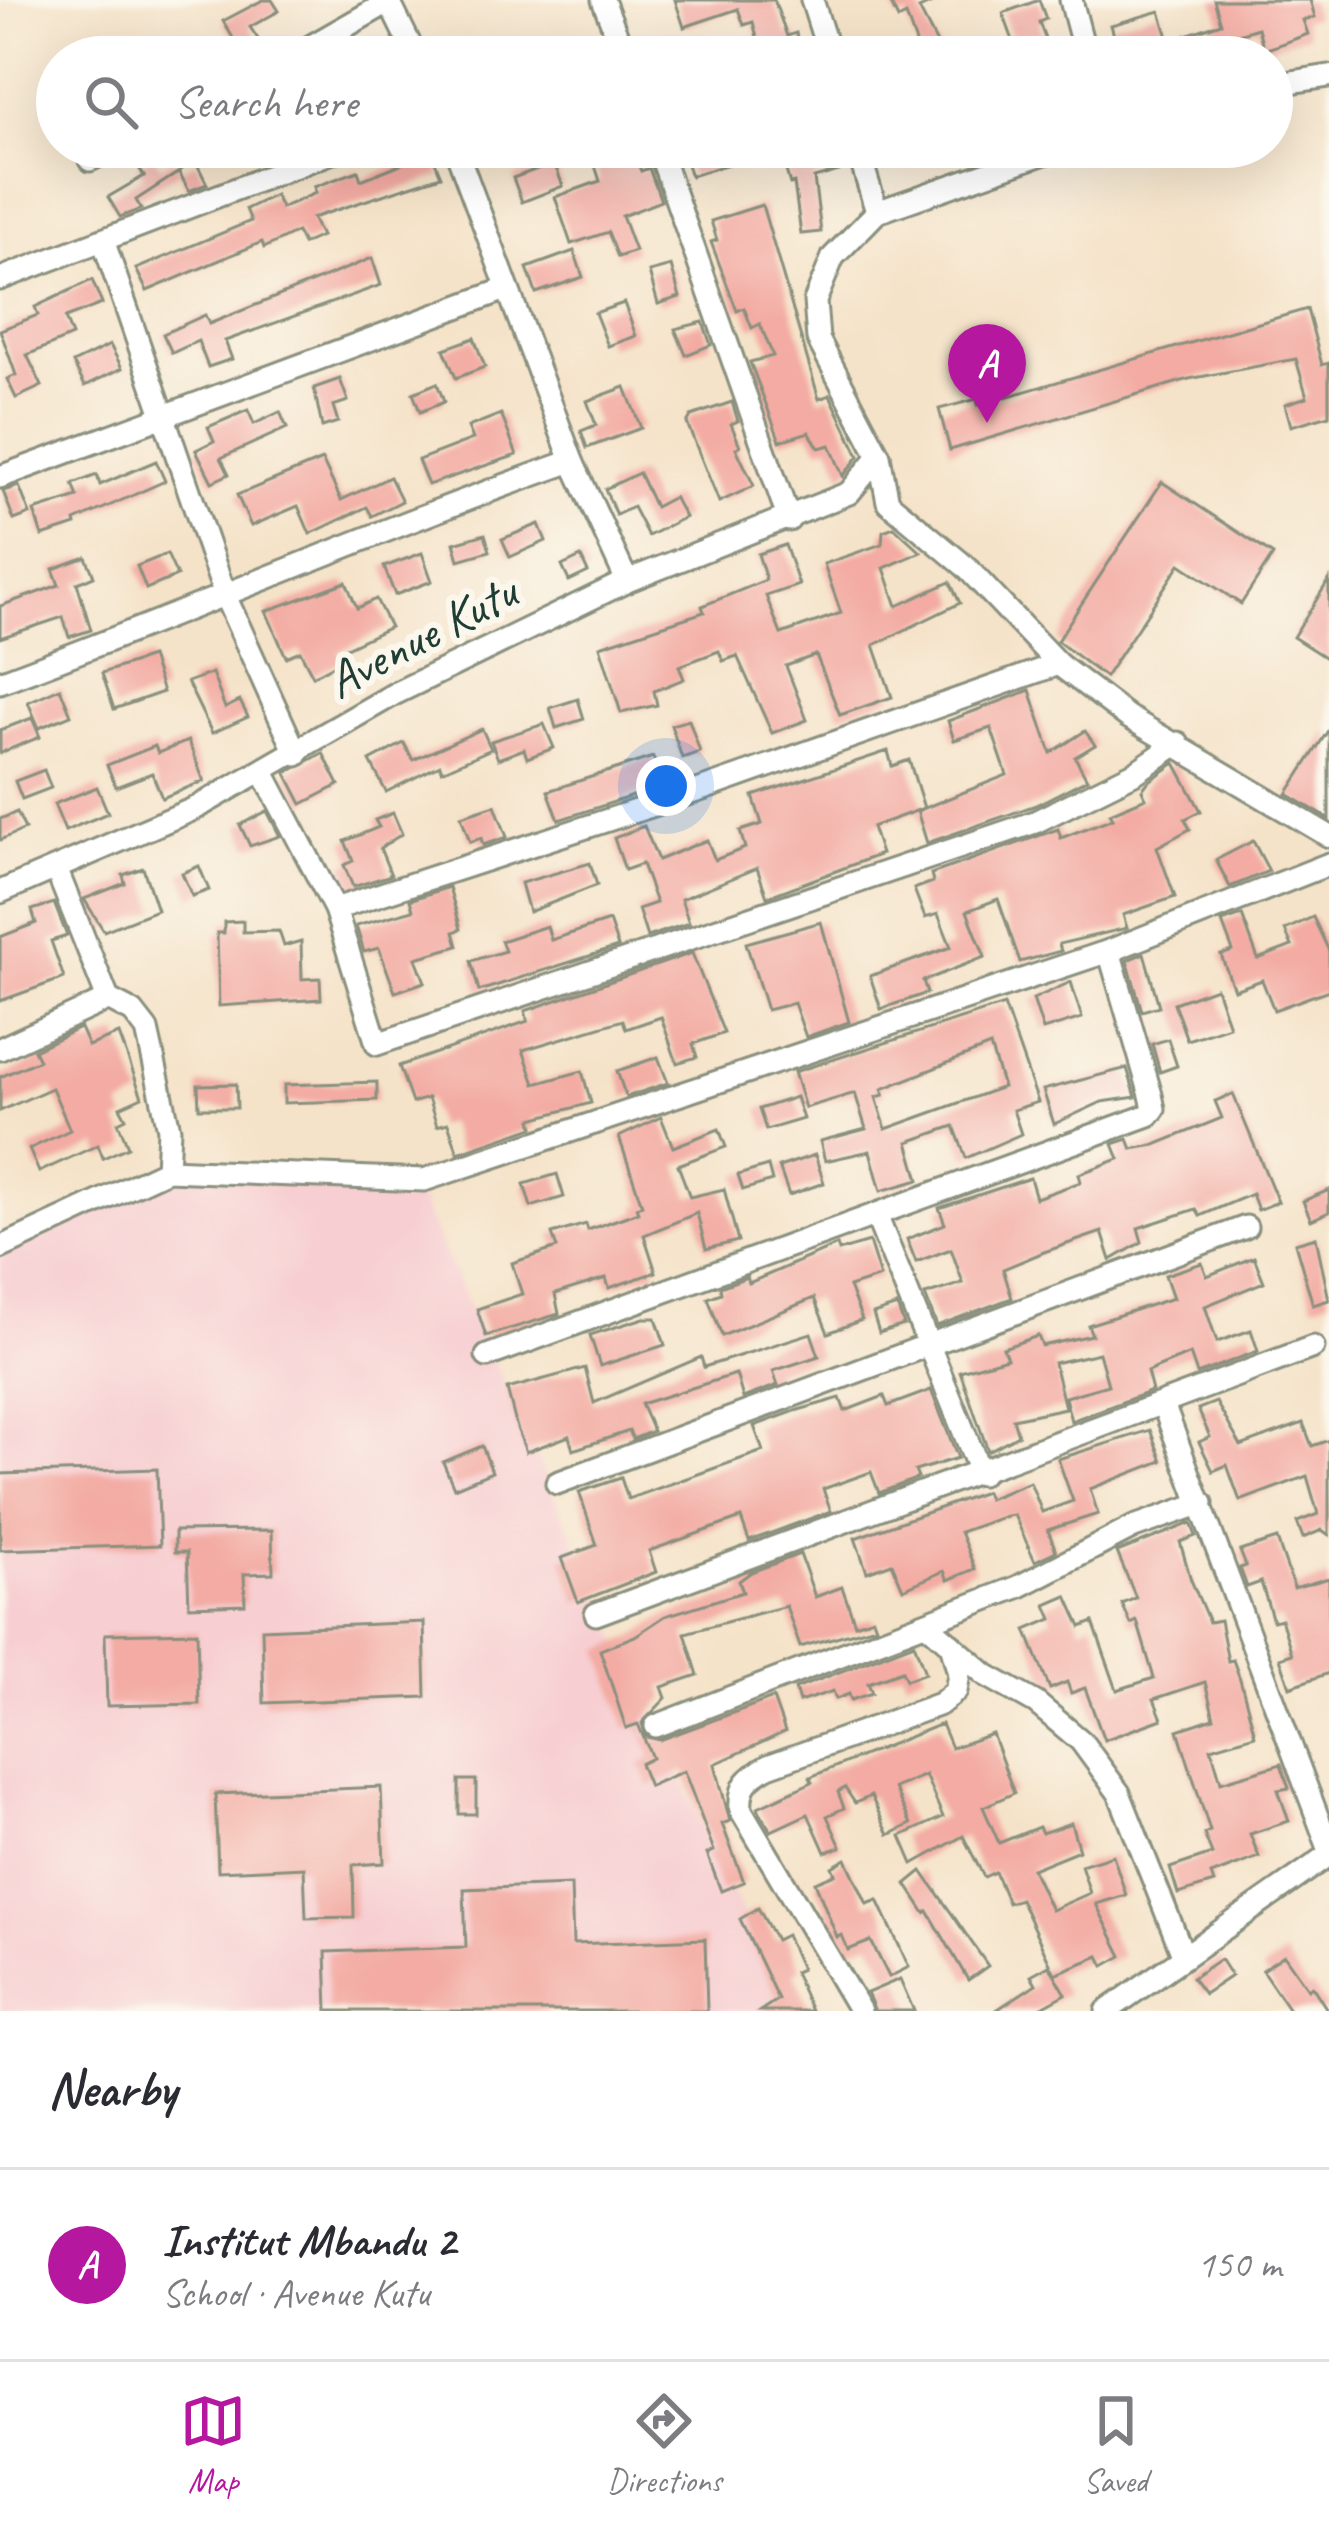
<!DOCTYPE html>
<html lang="en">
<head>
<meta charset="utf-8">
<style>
  :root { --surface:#fff; --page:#f7f7f7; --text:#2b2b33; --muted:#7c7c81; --line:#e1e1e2; --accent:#b5179e }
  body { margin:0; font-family:Caveat,sans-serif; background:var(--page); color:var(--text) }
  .you { position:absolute; left:666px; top:786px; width:42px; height:42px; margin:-30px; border:9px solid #fff; border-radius:50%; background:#1a73e8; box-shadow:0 0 0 18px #1a73e833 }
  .badge { display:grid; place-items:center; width:78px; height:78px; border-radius:50%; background:var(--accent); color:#fff; font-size:39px; font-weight:700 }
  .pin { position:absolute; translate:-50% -99px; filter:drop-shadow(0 3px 6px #0008) }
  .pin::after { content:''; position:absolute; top:63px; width:42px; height:36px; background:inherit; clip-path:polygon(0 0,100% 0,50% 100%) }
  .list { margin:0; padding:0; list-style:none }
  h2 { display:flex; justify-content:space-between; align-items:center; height:156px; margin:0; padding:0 48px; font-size:51px }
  h2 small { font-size:39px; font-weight:400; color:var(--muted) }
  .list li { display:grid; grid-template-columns:78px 1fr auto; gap:36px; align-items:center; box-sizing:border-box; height:192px; padding:0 48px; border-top:3px solid var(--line) }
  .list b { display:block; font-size:45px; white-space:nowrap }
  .list p { margin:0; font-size:39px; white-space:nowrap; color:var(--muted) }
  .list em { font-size:39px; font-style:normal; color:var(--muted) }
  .icon { flex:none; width:66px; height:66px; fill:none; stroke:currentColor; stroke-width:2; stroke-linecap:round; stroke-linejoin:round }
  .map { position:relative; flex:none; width:1329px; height:2011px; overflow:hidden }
  .search { position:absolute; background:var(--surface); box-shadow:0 12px 48px #0002; left:36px; right:36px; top:36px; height:132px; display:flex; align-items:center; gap:30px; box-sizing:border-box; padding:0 42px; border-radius:66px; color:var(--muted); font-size:45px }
  .sheet { height:348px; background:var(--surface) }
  nav { display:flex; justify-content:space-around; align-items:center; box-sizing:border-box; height:168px; border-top:3px solid var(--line); background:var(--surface); font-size:33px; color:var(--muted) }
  nav a { display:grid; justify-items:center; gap:6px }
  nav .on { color:var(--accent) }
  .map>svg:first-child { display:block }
  .built { fill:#f7cfd2 }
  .building { fill:#f3aba3; fill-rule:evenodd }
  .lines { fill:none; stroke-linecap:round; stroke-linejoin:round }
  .minor-casing { stroke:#8a907e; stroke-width:27 }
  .minor { stroke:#fff; stroke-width:21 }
  .labels { text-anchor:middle; stroke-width:12; stroke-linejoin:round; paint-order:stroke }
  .street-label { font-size:51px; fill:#1f3d34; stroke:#fbf7ec }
</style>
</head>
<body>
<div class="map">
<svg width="1329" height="2011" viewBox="0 0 1329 2011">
  <rect width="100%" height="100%" fill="#fbf7ec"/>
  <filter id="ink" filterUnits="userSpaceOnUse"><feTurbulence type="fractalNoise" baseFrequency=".00833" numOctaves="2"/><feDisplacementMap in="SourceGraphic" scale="24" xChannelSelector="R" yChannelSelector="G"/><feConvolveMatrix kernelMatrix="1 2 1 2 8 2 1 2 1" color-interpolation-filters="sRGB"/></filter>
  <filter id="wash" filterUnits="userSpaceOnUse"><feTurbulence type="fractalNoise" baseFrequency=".004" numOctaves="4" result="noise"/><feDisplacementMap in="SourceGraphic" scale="48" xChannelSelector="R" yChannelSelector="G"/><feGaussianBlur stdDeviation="2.7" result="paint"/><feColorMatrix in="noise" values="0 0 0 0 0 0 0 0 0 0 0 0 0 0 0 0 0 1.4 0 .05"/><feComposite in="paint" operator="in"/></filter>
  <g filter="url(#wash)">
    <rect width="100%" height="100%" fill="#f5e3c9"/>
    <polygon class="built" points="174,1175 411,1178 786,2011 0,2011 0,1253"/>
    <g id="blocks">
      <g class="building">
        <polygon points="263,0 272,0 279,11 250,27 258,39 240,50 223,21"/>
        <polygon points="675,0 774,0 787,36 796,33 802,57 762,57 753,22 744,25 738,9 684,27"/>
        <polygon points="889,0 939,0 919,9 944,57 921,57 906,15 898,19"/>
        <polygon points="1039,0 1046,19 1039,22 1052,57 1019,57 1003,13"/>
        <polygon points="1214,0 1310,0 1315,17 1303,20 1308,34 1281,44 1264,50 1258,28 1218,40 1224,57 1194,57 1186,35 1221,23"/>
        <polygon points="1160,11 1171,47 1120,57 1111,25"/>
        <polygon points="589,147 631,147 641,171 649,168 661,201 622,216 635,251 618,257 608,232 571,244 555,197 600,181"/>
        <polygon points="711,147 778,147 778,148 691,176 684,156"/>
        <polygon points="779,147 832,147 839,171 814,178 821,232 801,234 794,183 790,184"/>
        <polygon points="431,152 441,176 312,218 321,236 303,244 297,232 264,248 262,242 147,291 136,269 251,221 246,209 275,195 281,208 316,193 314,187 358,171 361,180"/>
        <polygon points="153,155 161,167 174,160 180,170 196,162 207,184 189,191 179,172 136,200 141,209 120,217 108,197 144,176 137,165"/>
        <polygon points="554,163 563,186 522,202 513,178"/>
        <polygon points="762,205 819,399 830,395 859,456 843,476 830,445 819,448 809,432 780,441 750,362 773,356 760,324 752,328 744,308 737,311 711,242 717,240 711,221"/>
        <polygon points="574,251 583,277 536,293 527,268"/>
        <polygon points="372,258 381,285 225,341 232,359 208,367 198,341 172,353 163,334 205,315 209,324"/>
        <polygon points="671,266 680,297 658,304 649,272"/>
        <polygon points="92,280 102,304 65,318 72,336 27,355 42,386 16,398 7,379 16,375 0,330 38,315 35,307"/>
        <polygon points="624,303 636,336 608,346 595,313"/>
        <polygon points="1307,309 1322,365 1329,363 1329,415 1291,426 1285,404 1307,397 1296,359 1189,379 950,450 939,409 977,399 978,405"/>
        <polygon points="703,322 711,345 686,355 675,329"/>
        <polygon points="474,338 485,367 456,378 444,349"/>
        <polygon points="110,345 122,368 85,386 73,363"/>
        <polygon points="340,379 348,401 333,406 338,422 322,427 314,388"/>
        <polygon points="437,383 444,402 420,412 413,393"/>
        <polygon points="625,387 641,428 587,448 581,431 596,425 587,401"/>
        <polygon points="732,402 738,421 731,424 740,446 736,448 754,486 719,502 687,423 691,416"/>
        <polygon points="248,410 254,424 280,412 287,428 221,458 229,474 212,482 196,450 214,441 208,427"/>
        <polygon points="501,414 517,455 428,485 418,460 473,439 468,427"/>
        <polygon points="322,460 341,500 390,477 402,501 372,516 367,507 310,534 298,506 251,526 237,495"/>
        <polygon points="156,461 165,481 75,521 76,525 42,536 34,511 78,497 73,484 97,475 100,485"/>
        <polygon points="639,473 655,507 674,497 685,517 648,536 633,507 616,515 605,489"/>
        <polygon points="1162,482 1273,555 1241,604 1180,564 1105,677 1057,641"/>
        <polygon points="19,486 30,514 14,520 3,491"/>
        <polygon points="539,524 546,541 510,557 502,539"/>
        <polygon points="894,527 921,552 884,568 897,606 950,582 960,603 874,645 892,697 840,715 816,655 786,666 807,720 772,733 737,656 723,661 719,651 679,666 684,679 654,691 657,705 621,713 600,646 704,612 702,606 766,580 758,554 785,545 799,585 766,596 781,634 841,613 824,564 882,544 883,531"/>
        <polygon points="485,534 490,551 459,560 454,543"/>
        <polygon points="422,553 432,581 395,595 384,567"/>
        <polygon points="167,554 177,576 146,589 137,566"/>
        <polygon points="86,557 94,576 77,583 91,630 69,637 63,617 0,638 0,606 59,585 53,569"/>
        <polygon points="581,557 588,572 569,581 562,566"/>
        <polygon points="1329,580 1329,660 1293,637"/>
        <polygon points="346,582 357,608 376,599 390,627 338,652 343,660 313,676 300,651 286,657 266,611"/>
        <polygon points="151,657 163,692 114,709 102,673"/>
        <polygon points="212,673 225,708 240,701 248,717 212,733 187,682"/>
        <polygon points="60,688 71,715 39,728 28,702"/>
        <polygon points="1030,690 1051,753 1085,731 1095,745 1075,757 1087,779 1036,805 927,843 917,811 1007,775 991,728 954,740 948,721"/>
        <polygon points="578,699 584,719 556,728 550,708"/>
        <polygon points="32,718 40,737 0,753 0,730"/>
        <polygon points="689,720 700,752 682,758 671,725"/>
        <polygon points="544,724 554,748 527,758 524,749 498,759 491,741"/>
        <polygon points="482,729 491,749 442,771 440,765 386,792 370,761 404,743 413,760"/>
        <polygon points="1329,729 1329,819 1287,794"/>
        <polygon points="188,741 204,781 162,798 152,773 116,787 107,765 155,746 158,753"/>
        <polygon points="888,751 892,766 909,760 924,808 872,827 881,854 767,897 757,868 681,899 689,923 647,937 638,909 656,903 642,864 625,870 614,838 644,826 658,860 707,840 715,860 745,848 740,831 762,824 753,796"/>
        <polygon points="323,753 339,785 302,804 286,773"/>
        <polygon points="653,757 663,786 559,820 548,791"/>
        <polygon points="1175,763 1201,811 1185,819 1190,829 1157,847 1175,897 1123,915 1127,928 1059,944 1061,951 1020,962 998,899 967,911 985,957 923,981 927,993 881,1009 870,976 951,947 938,914 925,918 914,889 933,882 931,874 1058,829 1061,838 1113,818 1110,813 1146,798 1142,790 1148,782"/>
        <polygon points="44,770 51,788 22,799 15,781"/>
        <polygon points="97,787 108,813 65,831 54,804"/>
        <polygon points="495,805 507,837 483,845 481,838 470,842 461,816"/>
        <polygon points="267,811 280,836 250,846 240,825"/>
        <polygon points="17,812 25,829 0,840 0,819"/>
        <polygon points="393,813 402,834 380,848 391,875 353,887 344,865 353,861 345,841 379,827 375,820"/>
        <polygon points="1253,841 1269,871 1230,887 1216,860"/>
        <polygon points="590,863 597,885 529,912 521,883"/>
        <polygon points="199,866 209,890 192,896 182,873"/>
        <polygon points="143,868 157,910 104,931 84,899 125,883 123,875"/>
        <polygon points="449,887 461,929 454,932 458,946 416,958 425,982 395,992 379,948 364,952 356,926 413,910 410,900"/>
        <polygon points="54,903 67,936 51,941 64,978 0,1001 0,937 36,923 32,910"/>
        <polygon points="1242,915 1258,959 1292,946 1285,930 1313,917 1329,951 1329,990 1274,1010 1262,980 1234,990 1221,955 1233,951 1222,922"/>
        <polygon points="243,921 243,932 279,931 284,946 301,941 302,979 320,978 321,999 219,1006 217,933 224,933 224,922"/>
        <polygon points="609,921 618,947 479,991 471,961 505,951 501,941 547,926 551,940"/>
        <polygon points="821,922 849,1022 806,1037 794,1003 767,1010 746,943"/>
        <polygon points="692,953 724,1033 693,1044 697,1057 677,1063 661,1017 626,1029 623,1020 523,1050 535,1084 582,1071 591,1103 532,1119 534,1127 458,1153 448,1123 437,1126 428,1098 412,1103 399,1066 528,1021 525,1011"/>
        <polygon points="1144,953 1159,1006 1142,1011 1127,960"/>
        <polygon points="1071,982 1082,1018 1043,1030 1033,999"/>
        <polygon points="1216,988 1229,1026 1187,1040 1174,1003"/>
        <path d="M 1004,1005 L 1038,1102 L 1013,1110 L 1021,1134 L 966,1158 L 954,1126 L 908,1142 L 919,1180 L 881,1191 L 870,1151 L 825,1161 L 820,1141 L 866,1129 L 855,1093 L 805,1108 L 794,1072 ZM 990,1046 L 1003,1087 L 886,1129 L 876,1097 L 884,1095 L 882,1089 Z"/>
        <polygon points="80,1028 88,1046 119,1034 142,1097 120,1107 126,1118 118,1122 128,1147 103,1158 98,1145 39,1172 29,1149 70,1130 52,1088 0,1111 0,1077 39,1060 34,1050"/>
        <polygon points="1168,1039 1177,1066 1160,1072 1152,1044"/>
        <polygon points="658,1057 668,1083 626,1097 617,1071"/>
        <polygon points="1127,1068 1136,1097 1102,1102 1054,1124 1043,1090"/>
        <polygon points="377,1082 377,1100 284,1103 284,1085"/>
        <polygon points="236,1084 237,1108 199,1108 198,1085"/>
        <polygon points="1233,1094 1278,1202 1258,1210 1252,1194 1200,1216 1196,1209 1138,1228 1142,1242 1111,1260 1102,1232 1044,1252 1003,1269 1012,1298 937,1326 925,1295 963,1283 951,1249 916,1262 907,1239 945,1224 939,1208 1030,1178 1036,1198 1081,1182 1079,1174 1119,1159 1113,1144 1128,1139 1132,1149 1155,1145 1222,1118 1215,1101"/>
        <polygon points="796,1097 803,1119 766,1130 759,1109"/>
        <polygon points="661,1117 673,1147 719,1129 726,1147 678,1165 690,1197 724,1189 738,1241 706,1249 697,1213 644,1235 656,1272 609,1288 606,1278 555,1294 559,1314 486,1336 477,1309 522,1294 512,1263 557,1248 552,1234 586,1224 588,1230 638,1212 636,1207 642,1205 619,1137"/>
        <polygon points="815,1155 824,1183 789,1195 779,1167"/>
        <polygon points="768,1166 772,1181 743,1190 738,1175"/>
        <polygon points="557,1174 564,1197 531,1207 524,1184"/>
        <polygon points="1329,1190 1329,1212 1311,1220 1303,1201"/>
        <polygon points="1316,1237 1329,1300 1313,1305 1295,1243"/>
        <polygon points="869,1242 880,1277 849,1287 862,1320 828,1333 814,1298 722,1336 708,1298 721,1293 720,1287 747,1277 749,1283 837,1245 839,1251"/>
        <polygon points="1254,1257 1264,1282 1205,1306 1217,1342 1251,1330 1258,1351 1197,1374 1190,1354 1147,1372 1152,1391 1071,1421 1065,1397 1108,1385 1099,1353 1054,1363 1065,1408 1013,1419 1018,1435 988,1451 960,1371 1007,1358 1003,1348 1038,1336 1042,1346 1092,1335 1088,1325 1173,1298 1165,1275 1202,1263 1207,1276"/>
        <polygon points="897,1306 904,1325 879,1333 873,1314"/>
        <polygon points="644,1318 656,1318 665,1345 600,1366 590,1335"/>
        <polygon points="811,1333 819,1356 773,1371 778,1385 743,1398 736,1374 641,1404 653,1431 633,1439 629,1431 573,1450 569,1436 526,1452 517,1428 507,1389 585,1368 594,1403 701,1357 704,1367"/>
        <polygon points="931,1390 958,1458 915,1471 918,1478 879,1493 871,1472 823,1489 831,1511 749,1541 741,1518 649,1551 656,1572 578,1602 562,1558 597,1545 579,1492 621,1478 628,1499 763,1451 754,1426 795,1411 840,1398 845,1411 884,1396 888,1406"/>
        <polygon points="1216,1402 1241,1446 1303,1423 1312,1446 1329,1440 1329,1535 1322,1530 1303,1538 1297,1522 1318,1514 1307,1476 1240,1501 1227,1465 1213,1471 1199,1442 1210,1437 1198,1409"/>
        <polygon points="1150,1430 1162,1461 1090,1489 1098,1514 1048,1530 1056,1551 1035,1561 1014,1515 1006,1516 960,1532 975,1569 948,1580 944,1571 903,1589 892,1563 867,1572 855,1538 985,1492 988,1499 1030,1482 1042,1512 1073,1501 1058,1459"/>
        <polygon points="482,1446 492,1472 454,1488 443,1462"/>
        <polygon points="157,1469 160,1545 0,1550 0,1474"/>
        <polygon points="1191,1523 1196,1536 1180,1542 1191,1580 1209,1622 1220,1620 1228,1661 1233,1660 1240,1679 1255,1735 1211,1748 1221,1782 1281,1764 1289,1788 1278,1790 1289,1821 1250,1834 1259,1857 1211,1875 1214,1883 1178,1894 1170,1868 1212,1854 1204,1834 1210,1831 1178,1730 1214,1718 1205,1682 1154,1699 1162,1719 1104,1740 1085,1688 1071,1693 1067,1682 1050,1689 1026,1630 1052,1619 1046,1605 1067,1596 1081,1627 1093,1622 1117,1690 1154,1678 1137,1621 1131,1624 1122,1604 1136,1598 1117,1552"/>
        <polygon points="272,1530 273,1573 244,1574 245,1604 189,1606 187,1552 175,1552 175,1531"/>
        <polygon points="1277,1539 1294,1588 1329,1578 1329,1673 1290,1687 1280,1658 1292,1654 1281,1619 1273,1621 1261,1582 1247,1587 1240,1568 1246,1566 1240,1551"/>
        <polygon points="800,1554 815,1597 842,1587 855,1624 873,1618 876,1626 800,1647 786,1606 685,1633 698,1675 662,1687 666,1698 642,1723 646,1737 660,1740 773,1698 785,1732 715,1764 730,1821 722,1824 744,1882 721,1891 707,1854 714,1851 684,1771 649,1786 640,1764 652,1758 638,1724 626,1728 600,1650 635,1636 665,1616 743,1592 739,1581 751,1572"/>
        <polygon points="424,1622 426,1697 264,1703 262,1629"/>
        <polygon points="197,1632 199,1704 107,1706 105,1634"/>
        <polygon points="914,1643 925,1673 906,1680 902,1671 868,1683 872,1693 851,1700 849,1694 836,1699 833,1691 799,1702 795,1689"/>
        <polygon points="941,1724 951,1748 992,1734 1014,1793 983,1807 999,1843 1039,1827 1042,1833 1071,1823 1079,1850 1032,1869 1051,1910 1090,1893 1081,1865 1113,1855 1126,1895 1096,1904 1122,1956 1104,1966 1099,1956 1055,1974 1020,1899 1008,1903 995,1872 984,1877 963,1836 913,1864 901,1836 943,1817 925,1775 894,1788 911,1824 889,1835 871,1796 855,1803 845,1788 838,1792 844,1808 827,1816 841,1847 825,1852 808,1814 771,1831 760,1813 758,1807 812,1782 810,1777"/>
        <rect x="459" y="1780" width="17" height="34"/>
        <polygon points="381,1787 384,1863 353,1865 354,1917 306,1918 304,1867 218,1871 215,1794"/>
        <polygon points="846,1859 867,1904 878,1900 909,1967 889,1977 871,1941 848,1950 842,1935 837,1937 815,1882 835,1874 832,1867"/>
        <polygon points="922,1871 988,1966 968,1980 928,1911 925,1913 906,1884"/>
        <polygon points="571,1885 573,1944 705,1939 707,2011 328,2011 326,1952 466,1947 464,1889"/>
        <polygon points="758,1908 776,1940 786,1935 801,1969 794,1972 811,2011 760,2011 778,1999 740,1919"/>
        <polygon points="1284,1955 1308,1989 1312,1986 1328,2011 1290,2011 1262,1970"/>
        <polygon points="1220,1959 1231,1976 1204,1994 1192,1978"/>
        <polygon points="1049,1965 1066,1994 1035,2011 995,2011 1036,1984 1031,1975"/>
        <polygon points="900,1979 914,2011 875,2011 867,1993"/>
      </g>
    </g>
  </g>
  <g filter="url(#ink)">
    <use href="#blocks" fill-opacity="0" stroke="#8a907e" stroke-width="3"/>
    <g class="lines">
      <g class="minor-casing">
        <g id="minor">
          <polyline points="603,0 625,57"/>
          <polyline points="812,0 830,57"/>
          <polyline points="1071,0 1086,57"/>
          <polyline points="389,2 416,57"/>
          <polyline points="292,57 392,0"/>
          <polyline points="1272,85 1329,76"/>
          <polyline points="455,147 572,461 627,581"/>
          <polyline points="658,147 789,520"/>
          <polyline points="857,147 877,212"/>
          <polyline points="1062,147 877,212 833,257 815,301 818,339 879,456 888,502 966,567 1058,664 1128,717 1329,836"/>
          <polyline points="90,160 116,147"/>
          <polyline points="103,240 226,598 297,755"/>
          <polyline points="0,279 346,147"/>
          <polyline points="0,477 506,289"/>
          <path d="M 0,682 C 192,611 379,529 572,461"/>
          <polyline points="263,772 335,909 377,1044 1035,822 1136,772 1178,743"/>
          <polyline points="57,871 108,999 133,1012 147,1030 169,1129 167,1170"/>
          <polyline points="0,892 196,808 396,693 627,581 849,493 879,456"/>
          <polyline points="335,909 703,789 1058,664"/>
          <polyline points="0,1049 108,999"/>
          <polyline points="876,1215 981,1474"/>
          <polyline points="0,1248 167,1170 424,1180 1109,951 1329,864"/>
          <polyline points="487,1356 1149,1115 1154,1109 1151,1095 1109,951"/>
          <polyline points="1164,1407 1329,1848"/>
          <polyline points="557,1483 1246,1227"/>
          <polyline points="596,1614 1313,1347"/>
          <polyline points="926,1623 986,1675 1036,1703 1081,1741 1119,1793 1184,1957"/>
          <polyline points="656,1726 1018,1587 1134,1527 1202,1503"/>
          <path d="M 860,2011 L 741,1810 C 739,1785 748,1778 768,1766 L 940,1704 L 956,1691 L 959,1674 L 951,1644"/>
          <polyline points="1107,2011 1329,1855"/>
        </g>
      </g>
      <use href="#minor" class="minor"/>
    </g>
  </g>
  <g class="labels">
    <g class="street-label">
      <text transform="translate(421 635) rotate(-28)" y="18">Avenue Kutu</text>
    </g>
  </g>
</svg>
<div class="you"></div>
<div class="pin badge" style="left:987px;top:423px">A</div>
<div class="search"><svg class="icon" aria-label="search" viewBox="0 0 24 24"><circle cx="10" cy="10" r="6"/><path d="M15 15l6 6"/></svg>Search here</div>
</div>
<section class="sheet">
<h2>Nearby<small></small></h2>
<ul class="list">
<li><span class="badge">A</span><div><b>Institut Mbandu 2</b><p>School · Avenue Kutu</p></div><em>150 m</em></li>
</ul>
</section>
<nav>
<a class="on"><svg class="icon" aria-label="map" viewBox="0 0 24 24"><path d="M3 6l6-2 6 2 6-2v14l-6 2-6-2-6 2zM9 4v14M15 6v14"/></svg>Map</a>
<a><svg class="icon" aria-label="directions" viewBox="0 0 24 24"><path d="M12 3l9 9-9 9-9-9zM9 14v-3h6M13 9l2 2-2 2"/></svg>Directions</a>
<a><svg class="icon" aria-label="saved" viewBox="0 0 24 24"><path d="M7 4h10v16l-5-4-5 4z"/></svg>Saved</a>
</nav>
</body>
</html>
